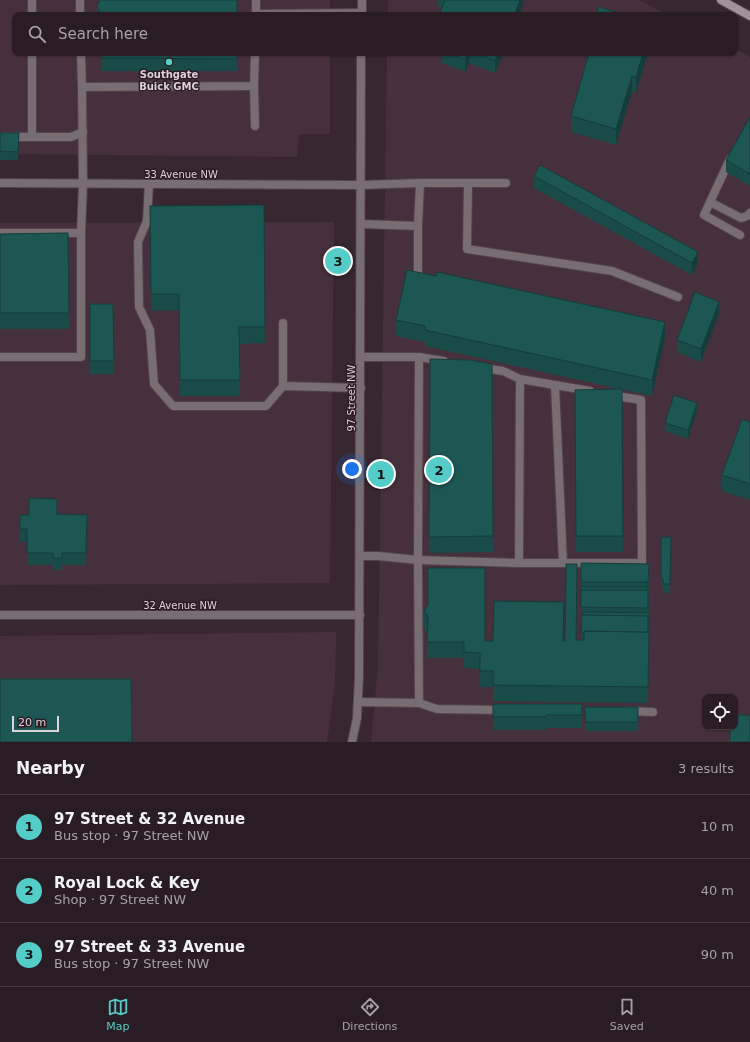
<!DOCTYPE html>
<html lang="en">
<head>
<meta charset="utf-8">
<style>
  :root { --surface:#2a1c24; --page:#32252c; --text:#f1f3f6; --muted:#a5a1a6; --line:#463a41; --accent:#54cdc8 }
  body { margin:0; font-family:"DejaVu Sans",sans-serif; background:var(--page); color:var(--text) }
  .controls { position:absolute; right:12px; bottom:12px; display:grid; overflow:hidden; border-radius:8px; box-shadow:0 1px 3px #0004 }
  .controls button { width:36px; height:36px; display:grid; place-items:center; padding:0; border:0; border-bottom:1px solid var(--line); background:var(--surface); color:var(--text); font:20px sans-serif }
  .scale { position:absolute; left:12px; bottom:10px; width:47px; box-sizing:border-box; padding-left:4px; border:2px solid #ded2d9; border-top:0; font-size:11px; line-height:14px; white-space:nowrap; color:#ded2d9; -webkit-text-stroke:3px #2d1c26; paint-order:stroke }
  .you { position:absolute; left:352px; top:469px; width:14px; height:14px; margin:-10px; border:3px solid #fff; border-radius:50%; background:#1a73e8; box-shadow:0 0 0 6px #1a73e833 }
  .badge { display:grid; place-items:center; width:26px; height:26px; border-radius:50%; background:var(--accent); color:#111; font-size:13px; font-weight:700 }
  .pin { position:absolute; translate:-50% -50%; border:2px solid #fff; box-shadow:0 1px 4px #0006 }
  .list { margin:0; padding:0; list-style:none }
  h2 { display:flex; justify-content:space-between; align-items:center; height:52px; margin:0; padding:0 16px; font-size:17px }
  h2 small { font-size:13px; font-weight:400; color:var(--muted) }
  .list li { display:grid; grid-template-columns:26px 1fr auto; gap:12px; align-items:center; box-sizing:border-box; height:64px; padding:0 16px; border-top:1px solid var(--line) }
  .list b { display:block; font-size:15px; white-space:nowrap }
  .list p { margin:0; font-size:13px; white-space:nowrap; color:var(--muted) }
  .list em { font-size:13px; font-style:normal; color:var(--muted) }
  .icon { flex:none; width:22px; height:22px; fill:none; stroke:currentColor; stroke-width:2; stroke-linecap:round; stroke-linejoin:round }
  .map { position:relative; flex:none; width:750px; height:742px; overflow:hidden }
  .search { position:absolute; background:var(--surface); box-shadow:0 1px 3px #0004; left:12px; right:12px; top:12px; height:44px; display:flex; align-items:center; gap:10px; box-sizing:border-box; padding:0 14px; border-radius:8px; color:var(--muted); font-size:15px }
  .sheet { height:244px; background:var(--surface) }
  nav { display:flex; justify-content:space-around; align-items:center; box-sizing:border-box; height:56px; border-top:1px solid var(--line); background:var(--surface); font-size:11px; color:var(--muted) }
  nav a { display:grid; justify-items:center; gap:2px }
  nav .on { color:var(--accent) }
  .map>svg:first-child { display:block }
  .built { fill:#47303d; fill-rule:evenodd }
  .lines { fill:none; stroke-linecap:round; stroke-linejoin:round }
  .service-casing { stroke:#53424b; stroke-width:10 }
  .minor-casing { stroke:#53424b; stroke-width:10 }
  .tertiary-casing { stroke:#53424b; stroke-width:10 }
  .secondary-casing { stroke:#53424b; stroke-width:10 }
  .service { stroke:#776d72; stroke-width:8 }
  .minor { stroke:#776d72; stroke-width:8 }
  .tertiary { stroke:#776d72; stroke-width:8 }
  .secondary { stroke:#a1929a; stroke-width:8 }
  .wall { fill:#194b48 }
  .shaded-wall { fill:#143d3b }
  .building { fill:#1d5754; stroke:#143d3b }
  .poi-dot { fill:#54cdc8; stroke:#2d1c26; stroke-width:1.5 }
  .labels { text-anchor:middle; stroke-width:3; stroke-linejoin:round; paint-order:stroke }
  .poi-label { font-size:10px; font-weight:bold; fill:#ded2d9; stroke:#2d1c26 }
  .street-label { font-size:10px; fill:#ded2d9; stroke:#2d1c26 }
</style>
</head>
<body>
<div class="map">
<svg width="750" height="742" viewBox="0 0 750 742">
  <rect width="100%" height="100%" fill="#382630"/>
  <g class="built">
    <polygon points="0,0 330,0 330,15 15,15 15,53 330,53 330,134 299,134 297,157 0,154"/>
    <polygon points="388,0 639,0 668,15 388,15"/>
    <path d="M 735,49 L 750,57 L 750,742 L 371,742 L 378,665 L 387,53 L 735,53 ZM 705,697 L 735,697 L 735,727 L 705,727 Z"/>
    <polygon points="334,222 330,583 0,585 0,223"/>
    <polygon points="336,632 335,683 327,742 0,742 0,636"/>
  </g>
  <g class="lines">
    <g class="service-casing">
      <g id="service">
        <polyline points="32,0 32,15"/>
        <polyline points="80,0 80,15"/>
        <polyline points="256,14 362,13"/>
        <polyline points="256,15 256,0"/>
        <polyline points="32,53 32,137"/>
        <polyline points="81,53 82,87 254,86 255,53"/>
        <polyline points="254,86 255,126"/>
        <polyline points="0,137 71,137 83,132"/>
        <polyline points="730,159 704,215 740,235"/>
        <polyline points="149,184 147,221 138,242 139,307 150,330 154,384 173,406 266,406 283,386 361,388"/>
        <polyline points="468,184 467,249 612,271 678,297"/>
        <polyline points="361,185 420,183"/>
        <polyline points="710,202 741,218 747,216 750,213"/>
        <polyline points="361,224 418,226 418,274"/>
        <polyline points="418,226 420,183 506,183"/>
        <polyline points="0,233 81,233"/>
        <polyline points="0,357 81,357 81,233 83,184 82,87"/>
        <polyline points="361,357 419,357 444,361"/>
        <polyline points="419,357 418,560 519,563"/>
        <polyline points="483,368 503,371 520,379 590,391"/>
        <polyline points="520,379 519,563 642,563 641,400 611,395"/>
        <polyline points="555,385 563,563"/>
        <polyline points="283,386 283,323"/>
        <polyline points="360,556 378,556 418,560 419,703 437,709 502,710"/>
        <polyline points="358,702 419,703"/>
        <polyline points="628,711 653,712"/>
      </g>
    </g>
    <g class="minor-casing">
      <g id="minor">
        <polyline points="0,183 361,185"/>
        <polyline points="0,615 360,615"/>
      </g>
    </g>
    <g class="tertiary-casing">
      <g id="tertiary">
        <polyline points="362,0 362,15"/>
        <polyline points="352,742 357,718 359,676 361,53"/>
      </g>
    </g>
    <g class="secondary-casing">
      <polyline id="secondary" points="721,0 750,16"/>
    </g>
    <use href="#service" class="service"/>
    <use href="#minor" class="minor"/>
    <use href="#tertiary" class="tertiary"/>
    <use href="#secondary" class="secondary"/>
  </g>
  <g class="wall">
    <polygon points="437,0 523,0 523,5 519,15 439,15 442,8 437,6"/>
    <polygon points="97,6 237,15 97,15"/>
    <rect x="101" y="53" width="136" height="18"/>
    <polygon points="442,53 504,53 495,73 469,63 465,72 442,63"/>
    <polygon points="648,53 636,93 632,92 616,145 571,132 571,116"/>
    <polygon points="750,117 750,186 726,172 726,160"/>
    <polygon points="0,133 19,133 18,160 0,160"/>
    <polygon points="534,176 698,264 692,275 534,188"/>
    <polygon points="264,205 265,343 240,344 240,396 180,396 179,310 151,311 150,206"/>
    <polygon points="68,233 69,329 0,329 0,234"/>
    <polygon points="90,304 113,304 114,374 90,374"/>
    <polygon points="719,314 701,362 677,352 677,340"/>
    <polygon points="396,320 665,338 652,396 425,346 425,342 396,336"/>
    <polygon points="430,359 492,364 493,552 429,553"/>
    <polygon points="622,389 623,552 576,552 575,390"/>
    <polygon points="697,411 688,439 665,431 665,423"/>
    <polygon points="750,422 750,500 722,491 722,475"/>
    <polygon points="57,514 87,515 86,565 62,565 62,570 53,570 53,565 27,565 27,542 20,542 20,515"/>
    <polygon points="661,537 671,537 670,593 663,593 663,587 661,587"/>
    <polygon points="581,563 649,564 648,703 493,701 493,687 480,687 480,669 464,668 464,658 427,658 427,633 424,627 424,611 485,641 563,641 581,640"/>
    <polygon points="493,704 582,704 582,728 546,728 546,730 493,730"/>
    <rect x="585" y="707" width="53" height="24"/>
  </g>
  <g class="shaded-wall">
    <polygon points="520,0 523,0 523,5 519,15 514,15"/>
    <polygon points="468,53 469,53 469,63 465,72 465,60"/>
    <polygon points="498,53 504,53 495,73 495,61"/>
    <polygon points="643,53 648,53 636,93 636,77"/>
    <polygon points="632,76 632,92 616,145 616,129"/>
    <polygon points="698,252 698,264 692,275 692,263"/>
    <polygon points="719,302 719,314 701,362 701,349"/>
    <polygon points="665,322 665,338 652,396 652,380"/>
    <polygon points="697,403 697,411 688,439 688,430"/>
  </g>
  <g class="building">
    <polygon points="100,0 237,0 237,15 102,15 97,6"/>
    <polygon points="445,0 520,0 514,15 439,15"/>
    <polygon points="599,7 625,15 596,15"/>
    <polygon points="101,53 237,53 237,59 101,58"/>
    <polygon points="448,53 468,53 465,60"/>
    <polygon points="476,53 498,53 495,61"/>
    <polygon points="589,53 643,53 636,77 632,76 616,129 571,116"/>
    <polygon points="750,117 750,174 726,160"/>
    <polygon points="0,133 19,133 18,152 0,151"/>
    <polygon points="540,165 698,252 692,263 534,176"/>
    <polygon points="264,205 265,327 239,327 240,380 180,380 179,294 151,294 150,206"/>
    <polygon points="68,233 69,313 0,313 0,234"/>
    <polygon points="407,270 436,276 437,272 665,322 652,380 425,330 425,326 396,320"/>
    <polygon points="695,292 719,302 701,349 677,340"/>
    <polygon points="90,304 113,304 114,361 90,361"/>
    <polygon points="430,359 470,360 492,364 493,536 429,537"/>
    <polygon points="622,389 623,536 576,536 575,390"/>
    <polygon points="674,395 697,403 688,430 665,423"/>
    <polygon points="742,419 750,422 750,484 722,475"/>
    <polygon points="29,498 57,499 57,514 87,515 86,553 62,553 62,558 53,558 53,553 27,553 27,529 20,529 20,515 29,515"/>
    <polygon points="661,537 671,537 670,584 663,584 663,579 661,579"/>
    <polygon points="581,563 649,564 648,582 581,582"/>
    <polygon points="566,564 577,564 576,640 584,640 584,631 649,632 648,687 493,685 493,671 480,671 480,653 464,652 464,642 427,642 428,617 424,611 428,605 428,568 485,568 485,641 493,641 494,601 564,602 563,641 565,641"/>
    <polygon points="581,587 648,587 648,590 581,590 581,593"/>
    <polygon points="581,590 648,590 648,608 581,607"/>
    <polygon points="582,612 649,613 649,619 648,616 582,615"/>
    <polygon points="582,615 648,616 648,632 584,631 584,633 581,633"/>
    <polygon points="0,679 131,679 132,742 0,742"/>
    <polygon points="493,704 582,704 582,715 546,715 546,717 493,717"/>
    <rect x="585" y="707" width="53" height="15"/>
    <polygon points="735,715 750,715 750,742 730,742 730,727 735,727"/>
  </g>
  <circle class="poi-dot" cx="169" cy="62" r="4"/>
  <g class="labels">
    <g class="poi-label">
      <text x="169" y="78">Southgate<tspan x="169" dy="12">Buick GMC</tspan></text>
    </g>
    <g class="street-label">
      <text x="181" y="178">33 Avenue NW</text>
      <text transform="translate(351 398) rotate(-90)" y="4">97 Street NW</text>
      <text x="180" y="609">32 Avenue NW</text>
    </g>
  </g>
</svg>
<div class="controls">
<button><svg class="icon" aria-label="locate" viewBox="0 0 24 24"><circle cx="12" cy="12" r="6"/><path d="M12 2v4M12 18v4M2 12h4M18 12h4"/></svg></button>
</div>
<div class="scale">20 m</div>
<div class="you"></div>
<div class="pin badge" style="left:381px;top:474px">1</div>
<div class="pin badge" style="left:439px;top:470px">2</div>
<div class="pin badge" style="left:338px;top:261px">3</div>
<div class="search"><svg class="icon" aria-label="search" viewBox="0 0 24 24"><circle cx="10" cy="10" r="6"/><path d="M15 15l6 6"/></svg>Search here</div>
</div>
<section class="sheet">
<h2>Nearby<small>3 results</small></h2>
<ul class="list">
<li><span class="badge">1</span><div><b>97 Street &amp; 32 Avenue</b><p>Bus stop · 97 Street NW</p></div><em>10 m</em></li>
<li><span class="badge">2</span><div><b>Royal Lock &amp; Key</b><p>Shop · 97 Street NW</p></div><em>40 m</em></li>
<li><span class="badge">3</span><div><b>97 Street &amp; 33 Avenue</b><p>Bus stop · 97 Street NW</p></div><em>90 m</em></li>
</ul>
</section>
<nav>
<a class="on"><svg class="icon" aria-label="map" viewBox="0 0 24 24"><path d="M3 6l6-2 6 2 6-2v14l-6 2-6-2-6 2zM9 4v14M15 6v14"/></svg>Map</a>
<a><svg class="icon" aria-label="directions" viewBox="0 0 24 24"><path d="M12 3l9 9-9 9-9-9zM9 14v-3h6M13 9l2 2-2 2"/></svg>Directions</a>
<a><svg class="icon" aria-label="saved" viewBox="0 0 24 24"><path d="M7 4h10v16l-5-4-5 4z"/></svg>Saved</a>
</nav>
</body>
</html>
